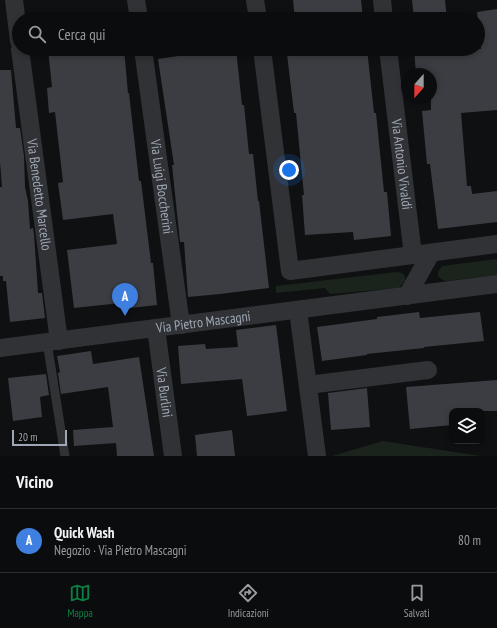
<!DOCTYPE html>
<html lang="it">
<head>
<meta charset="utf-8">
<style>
  :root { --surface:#0b0c0d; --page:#191a1b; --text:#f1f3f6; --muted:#9a9b9d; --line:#2b2c2e; --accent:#0b8043 }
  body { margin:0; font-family:"PT Sans Narrow",sans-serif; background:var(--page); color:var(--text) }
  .controls { position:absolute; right:12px; bottom:12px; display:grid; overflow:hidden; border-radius:8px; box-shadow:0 2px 6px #0003 }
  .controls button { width:36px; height:36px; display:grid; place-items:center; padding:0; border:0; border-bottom:1px solid var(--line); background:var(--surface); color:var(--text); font:20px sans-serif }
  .compass { position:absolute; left:401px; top:68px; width:36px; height:36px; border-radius:50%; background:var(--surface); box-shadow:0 2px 6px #0003; rotate:201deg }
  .scale { position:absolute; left:12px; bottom:10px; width:55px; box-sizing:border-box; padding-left:4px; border:2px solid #9fa7b4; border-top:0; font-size:11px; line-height:14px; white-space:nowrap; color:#9fa7b4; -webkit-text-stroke:3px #0b0b0c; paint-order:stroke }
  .you { position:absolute; left:289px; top:170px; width:14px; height:14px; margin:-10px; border:3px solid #fff; border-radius:50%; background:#1a73e8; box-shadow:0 0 0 6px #1a73e833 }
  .badge { display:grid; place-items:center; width:26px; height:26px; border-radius:50%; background:var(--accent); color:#fff; font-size:13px; font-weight:700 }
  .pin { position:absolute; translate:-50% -33px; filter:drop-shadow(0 1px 2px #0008) }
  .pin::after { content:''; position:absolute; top:21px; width:14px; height:12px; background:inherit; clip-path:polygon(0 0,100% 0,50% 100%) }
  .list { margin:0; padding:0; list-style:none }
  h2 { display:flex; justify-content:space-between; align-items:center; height:52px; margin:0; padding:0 16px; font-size:17px }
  h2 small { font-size:13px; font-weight:400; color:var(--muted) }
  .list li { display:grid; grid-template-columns:26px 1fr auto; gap:12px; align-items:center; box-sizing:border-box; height:64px; padding:0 16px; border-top:1px solid var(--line) }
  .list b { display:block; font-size:15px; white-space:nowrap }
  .list p { margin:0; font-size:13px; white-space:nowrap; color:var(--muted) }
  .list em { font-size:13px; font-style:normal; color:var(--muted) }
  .icon { flex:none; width:22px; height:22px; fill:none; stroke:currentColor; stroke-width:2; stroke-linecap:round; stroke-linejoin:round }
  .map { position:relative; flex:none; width:497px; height:456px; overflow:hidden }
  .search { position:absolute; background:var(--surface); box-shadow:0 2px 6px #0003; left:12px; right:12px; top:12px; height:44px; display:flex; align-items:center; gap:10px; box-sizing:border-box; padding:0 14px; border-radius:22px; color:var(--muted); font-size:15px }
  .sheet { height:116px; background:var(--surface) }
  nav { display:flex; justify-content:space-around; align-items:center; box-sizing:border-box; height:56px; border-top:1px solid var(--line); background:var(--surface); font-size:11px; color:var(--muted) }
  nav a { display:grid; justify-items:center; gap:2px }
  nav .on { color:var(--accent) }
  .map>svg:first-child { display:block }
  .green { fill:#1b241c }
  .building { fill:#3b3d42 }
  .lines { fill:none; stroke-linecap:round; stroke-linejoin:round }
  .lane { stroke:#303236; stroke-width:9 }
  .street { stroke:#303236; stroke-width:18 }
  .labels { text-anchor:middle; stroke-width:3.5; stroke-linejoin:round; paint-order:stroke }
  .street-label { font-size:14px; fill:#9fa7b4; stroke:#0b0b0c }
</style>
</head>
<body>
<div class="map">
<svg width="497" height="456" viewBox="0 0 497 456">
  <rect width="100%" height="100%" fill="#0f1011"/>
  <g class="green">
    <polygon points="497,259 497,275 446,281 441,279 438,276 438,272 442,266"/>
    <polygon points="396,272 402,273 405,276 405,281 399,288 330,294 325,288 276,293 276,286"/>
    <polygon points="383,441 480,456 332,456"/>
  </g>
  <g class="building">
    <polygon points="293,0 361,0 363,19 295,19"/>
    <polygon points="412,0 445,0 447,19 414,19"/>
    <polygon points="497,9 497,110 461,113 467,186 471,186 472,194 497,191 497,222 438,229 430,164 427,164 422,111 431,110 431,74 416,74 414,49 481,49 477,12"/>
    <polygon points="48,49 74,49 74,52 106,49 124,49 128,93 129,93 139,181 141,181 151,263 153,263 157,305 122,309 121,303 74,308 67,250 117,244 113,214 63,220 58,183 63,182 55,112 49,113 47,88 52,87"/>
    <polygon points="205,49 236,49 242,105 244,105 249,154 253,154 258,201 259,201 269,288 220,294 188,297 184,242 180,242 172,165 174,165 158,59 205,52"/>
    <polygon points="334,49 367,49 374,113 376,113 384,192 387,192 391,236 354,240 353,232 305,235 302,195 304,195 296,113 294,113 287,54"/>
    <polygon points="0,70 11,70 16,128 20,128 24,156 25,187 28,201 30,229 33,228 34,234 38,293 42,293 45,318 10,322 6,281 3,281 3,276 0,276 0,187 2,187 0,162"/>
    <polygon points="419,312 420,318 480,312 484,341 424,347 424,348 367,354 367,355 322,361 317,327 377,319 377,317"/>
    <polygon points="276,325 287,411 247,416 242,379 181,384 178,346 205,344 206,349 238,347 236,330"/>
    <polygon points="91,351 93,364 139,357 154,456 117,456 116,443 74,446 73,430 113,427 108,387 61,394 58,373 60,372 57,356"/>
    <polygon points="46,374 49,395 40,397 42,417 13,421 8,378"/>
    <polygon points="497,380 497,411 452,411 452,425 410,429 406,387"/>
    <polygon points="367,388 370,427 331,430 328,393"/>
    <polygon points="232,430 235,456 197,456 195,435"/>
  </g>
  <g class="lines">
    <polyline class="lane" points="47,342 65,456"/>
    <g class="street">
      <polyline points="14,0 19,41"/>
      <polyline points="136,0 139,19"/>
      <polyline points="255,0 258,19"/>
      <polyline points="382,0 384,19"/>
      <path id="s1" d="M 20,49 L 59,341"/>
      <path id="s2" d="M 143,49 L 181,325"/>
      <polyline points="262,49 290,271 497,244"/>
      <path id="s3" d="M 388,49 L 413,255"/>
      <polyline points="407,296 431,253"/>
      <polyline points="298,310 317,456"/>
      <path id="s4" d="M 156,328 L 173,456"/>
      <path id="s5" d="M 0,348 L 497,284"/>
      <polyline points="308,385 428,370"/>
    </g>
  </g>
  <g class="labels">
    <g class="street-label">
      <text dy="5" stroke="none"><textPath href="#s3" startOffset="116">Via Antonio Vivaldi</textPath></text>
      <text dy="5" stroke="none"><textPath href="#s2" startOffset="139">Via Luigi Boccherini</textPath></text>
      <text dy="5" stroke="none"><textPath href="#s1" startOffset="147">Via Benedetto Marcello</textPath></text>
      <text dy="5" stroke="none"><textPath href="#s5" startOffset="205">Via Pietro Mascagni</textPath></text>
      <text dy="5" stroke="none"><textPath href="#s4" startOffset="65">Via Burlini</textPath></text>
    </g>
  </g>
</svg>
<div class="controls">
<button><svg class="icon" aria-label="layers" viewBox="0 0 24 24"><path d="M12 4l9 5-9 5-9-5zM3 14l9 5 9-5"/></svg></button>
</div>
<svg class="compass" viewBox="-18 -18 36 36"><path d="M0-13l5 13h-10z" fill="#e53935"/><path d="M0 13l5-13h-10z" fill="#9a9b9d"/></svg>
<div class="scale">20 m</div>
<div class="you"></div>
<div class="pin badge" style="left:125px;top:316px;background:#3f7fe0">A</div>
<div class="search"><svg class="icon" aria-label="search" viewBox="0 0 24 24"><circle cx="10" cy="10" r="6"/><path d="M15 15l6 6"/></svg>Cerca qui</div>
</div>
<section class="sheet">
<h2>Vicino<small></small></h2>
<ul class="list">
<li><span class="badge" style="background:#3f7fe0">A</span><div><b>Quick Wash</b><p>Negozio · Via Pietro Mascagni</p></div><em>80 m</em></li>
</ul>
</section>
<nav>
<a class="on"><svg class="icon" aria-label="map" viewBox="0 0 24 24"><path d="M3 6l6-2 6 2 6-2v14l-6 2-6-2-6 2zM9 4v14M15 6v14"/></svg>Mappa</a>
<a><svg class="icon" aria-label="directions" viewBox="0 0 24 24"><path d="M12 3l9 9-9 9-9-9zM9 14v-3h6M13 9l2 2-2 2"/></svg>Indicazioni</a>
<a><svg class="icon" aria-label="saved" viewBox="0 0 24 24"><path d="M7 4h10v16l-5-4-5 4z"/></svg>Salvati</a>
</nav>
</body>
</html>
